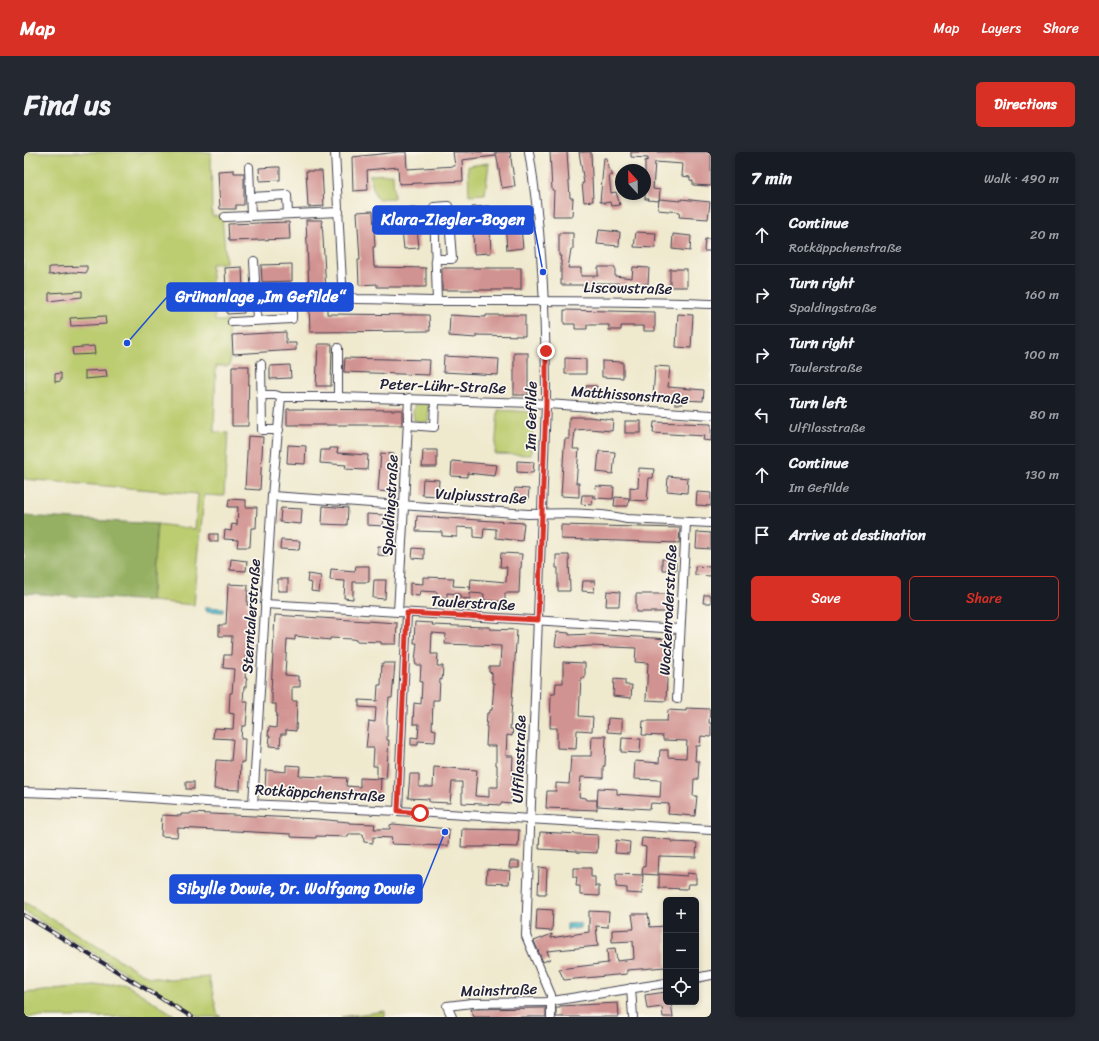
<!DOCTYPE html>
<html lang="en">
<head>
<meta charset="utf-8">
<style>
  :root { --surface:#171b24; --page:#242831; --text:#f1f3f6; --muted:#9ea1a6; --line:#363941; --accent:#d93025 }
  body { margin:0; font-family:Sriracha,sans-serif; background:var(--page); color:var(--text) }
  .controls { position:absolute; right:12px; bottom:12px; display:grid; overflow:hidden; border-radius:6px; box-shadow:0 2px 6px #0003 }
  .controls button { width:36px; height:36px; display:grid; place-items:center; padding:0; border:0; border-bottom:1px solid var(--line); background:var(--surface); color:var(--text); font:20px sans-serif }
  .compass { position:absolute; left:591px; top:12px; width:36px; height:36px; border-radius:50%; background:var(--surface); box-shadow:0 2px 6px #0003; rotate:338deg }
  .stop { position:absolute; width:12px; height:12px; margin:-9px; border:3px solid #d93025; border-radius:50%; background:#fff }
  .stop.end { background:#d93025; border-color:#fff; box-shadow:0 1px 4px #0008 }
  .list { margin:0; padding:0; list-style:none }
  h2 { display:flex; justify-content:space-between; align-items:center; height:52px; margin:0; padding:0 16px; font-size:17px }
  h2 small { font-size:13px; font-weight:400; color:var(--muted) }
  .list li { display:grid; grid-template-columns:26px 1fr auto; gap:12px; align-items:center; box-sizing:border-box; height:60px; padding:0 16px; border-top:1px solid var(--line) }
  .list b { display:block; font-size:15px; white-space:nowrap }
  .list p { margin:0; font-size:13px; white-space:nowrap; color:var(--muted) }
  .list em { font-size:13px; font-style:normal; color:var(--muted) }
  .actions { display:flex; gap:8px; padding:12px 16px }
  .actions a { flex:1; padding:9px 0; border:1px solid var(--accent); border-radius:6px; text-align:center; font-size:14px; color:var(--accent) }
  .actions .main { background:var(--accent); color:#fff }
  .icon { flex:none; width:22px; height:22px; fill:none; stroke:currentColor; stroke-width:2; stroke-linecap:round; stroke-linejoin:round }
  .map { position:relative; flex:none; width:687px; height:865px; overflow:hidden; border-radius:6px }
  header { display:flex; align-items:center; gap:24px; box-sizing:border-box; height:56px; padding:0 20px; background:var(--accent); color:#fff }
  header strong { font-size:19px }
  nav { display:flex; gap:22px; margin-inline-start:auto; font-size:14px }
  .intro { display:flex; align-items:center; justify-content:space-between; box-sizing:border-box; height:96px; padding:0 24px }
  h1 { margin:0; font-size:28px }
  .button { padding:10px 18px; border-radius:6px; background:var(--accent); color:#fff; font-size:14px; font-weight:700 }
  main { display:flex; gap:24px; padding:0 24px }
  aside { flex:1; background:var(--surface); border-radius:6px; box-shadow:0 2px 6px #0003 }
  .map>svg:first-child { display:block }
  .green { fill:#bccc6f; stroke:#6f7755 }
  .forest { fill:#95b062; stroke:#5c694e }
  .water { fill:#49b5c6; stroke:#366c80 }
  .building { fill:#d19391 }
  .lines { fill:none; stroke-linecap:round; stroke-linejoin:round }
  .minor-casing { stroke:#414051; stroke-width:10 }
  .minor { stroke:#fff; stroke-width:8 }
  .rail-casing { stroke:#22223b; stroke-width:4 }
  .rail { stroke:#fbf7ec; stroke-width:2.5; stroke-dasharray:8; stroke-linecap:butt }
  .route { stroke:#d93025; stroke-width:5 }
  .labels { text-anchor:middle; stroke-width:3.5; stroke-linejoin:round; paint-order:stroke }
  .street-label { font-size:15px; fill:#22223b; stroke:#fbf7ec }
  .leader { fill:none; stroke:#1d4ed8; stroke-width:1.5 }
  .callout-dot { fill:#1d4ed8; stroke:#fbf7ec; stroke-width:1.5 }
  .callout { fill:#1d4ed8; stroke:#1d4ed8; stroke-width:1.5 }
  .callout-label { font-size:16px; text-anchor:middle; font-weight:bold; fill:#fff }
</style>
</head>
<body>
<header>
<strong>Map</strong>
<nav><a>Map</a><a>Layers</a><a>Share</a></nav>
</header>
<div class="intro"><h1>Find us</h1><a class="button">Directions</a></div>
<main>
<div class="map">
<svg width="687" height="865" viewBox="0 0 687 865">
  <rect width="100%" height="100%" fill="#fbf7ec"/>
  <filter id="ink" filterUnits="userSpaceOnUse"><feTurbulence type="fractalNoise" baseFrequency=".025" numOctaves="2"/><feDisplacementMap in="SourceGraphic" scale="8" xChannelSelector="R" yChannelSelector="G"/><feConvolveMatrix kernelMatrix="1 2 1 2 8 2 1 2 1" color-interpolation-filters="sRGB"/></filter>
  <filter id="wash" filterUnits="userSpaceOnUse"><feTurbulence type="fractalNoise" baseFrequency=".012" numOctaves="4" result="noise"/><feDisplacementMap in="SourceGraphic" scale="16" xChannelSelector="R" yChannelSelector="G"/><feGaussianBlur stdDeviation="0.9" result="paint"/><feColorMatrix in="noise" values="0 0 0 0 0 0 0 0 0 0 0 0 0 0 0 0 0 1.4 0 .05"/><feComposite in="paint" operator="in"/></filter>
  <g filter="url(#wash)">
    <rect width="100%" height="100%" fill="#efe9ce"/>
    <g class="green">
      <polygon points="0,0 187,0 188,64 198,63 202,111 187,112 191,169 204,169 206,214 192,214 190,280 204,281 200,344 180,343 170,453 127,449 133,372 171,377 174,342 0,327"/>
      <polygon points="465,11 461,42 445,43 444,14"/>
      <polygon points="369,22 370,46 353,47 349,37 346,23"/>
      <polygon points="398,250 405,252 404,270 396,270 390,268 389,259 391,252"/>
      <polygon points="474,258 509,260 507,303 471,302"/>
      <polygon points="0,750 112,818 126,825 148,828 185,825 193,861 197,865 175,865 0,759"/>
      <polygon points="100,831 153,865 0,865 0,841"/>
      <polygon points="361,859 361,865 317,865"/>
    </g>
    <polygon class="forest" points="0,364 133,372 127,449 0,441"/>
    <g class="water">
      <polygon points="182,455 199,456 199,460 182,459"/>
      <polygon points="556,771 556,776 543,778 543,772"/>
    </g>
    <g id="blocks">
      <g class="building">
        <polygon points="375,0 382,0 383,17 431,14 429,0 471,0 471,4 438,8 439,29 375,32 374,15 343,18 344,38 329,39 328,5"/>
        <polygon points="472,0 486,0 491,34 478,36"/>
        <polygon points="526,0 543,0 546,46 549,46 548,64 529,64 530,38 528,38"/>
        <polygon points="555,0 567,0 569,49 560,50 558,31 560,31"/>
        <polygon points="607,0 687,0 687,34 669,33 669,29 666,28 666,25 658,24 659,12 631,10 629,37 636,38 635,49 624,48 625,47 621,47 621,9 624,8 624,6 607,5"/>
        <polygon points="580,6 583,6 584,16 589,23 585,24 587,41 592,40 596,53 587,54 586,50 580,51 579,50 576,50"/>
        <polygon points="251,15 256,15 256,28 236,29 235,16"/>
        <polygon points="210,18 210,21 220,21 220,53 212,53 212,57 196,57 194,19"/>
        <polygon points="282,19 298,19 300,54 284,55"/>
        <polygon points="635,47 657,49 657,47 686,50 684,67 655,65 656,60 634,58"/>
        <polygon points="465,54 467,101 450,102 448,55"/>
        <polygon points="391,56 395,96 380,97 376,57"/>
        <polygon points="495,56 499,96 483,98 480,57"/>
        <polygon points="349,59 351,95 349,95 350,115 402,116 402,135 353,135 353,132 335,133 334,108 336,108 333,60"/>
        <polygon points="282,68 298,68 302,139 285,139"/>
        <polygon points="265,70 266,87 205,89 204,72"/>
        <polygon points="575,78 596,80 595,94 573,92"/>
        <polygon points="612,80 632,81 631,96 610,95"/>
        <polygon points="535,81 549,81 549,97 547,97 544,116 557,116 557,124 574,124 574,115 591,115 591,124 608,126 609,115 625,116 624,132 603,131 602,136 595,135 595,131 570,131 570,136 559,136 559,133 537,133 537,108 536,108 537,104 535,104"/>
        <polygon points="649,82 667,84 666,99 648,97"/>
        <polygon points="681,87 687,87 687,99 680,99"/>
        <polygon points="268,112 268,129 238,130 237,113"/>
        <polygon points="63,114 63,121 48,120 25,123 25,115"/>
        <polygon points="218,115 220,161 203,162 201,116"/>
        <rect x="418" y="116" width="79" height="22"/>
        <rect x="646" y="117" width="17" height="18"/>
        <polygon points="58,139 58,145 25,149 25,141"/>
        <polygon points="303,151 303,162 405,163 406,179 286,180 285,152"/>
        <polygon points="540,158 631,160 631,179 620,179 620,174 597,174 597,178 585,178 585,173 563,173 563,177 551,177 551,172 540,172"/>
        <polygon points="654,162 669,163 667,196 652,195"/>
        <polygon points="426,163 462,165 462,163 501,163 501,184 452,183 452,186 425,184"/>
        <polygon points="81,164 82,172 47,174 46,166"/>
        <polygon points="262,180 262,191 272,191 272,198 209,202 208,183"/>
        <polygon points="294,192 308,192 307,234 292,234"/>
        <polygon points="70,194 71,202 49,203 48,196"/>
        <rect x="490" y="201" width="14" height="42"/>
        <polygon points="420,204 475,207 474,223 419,220"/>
        <polygon points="321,206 406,208 405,223 320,220"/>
        <polygon points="541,206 562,207 562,222 541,222"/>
        <polygon points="578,209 599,210 599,226 578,225"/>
        <polygon points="266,213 267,226 246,227 246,214"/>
        <polygon points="208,214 225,214 224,274 208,274"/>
        <polygon points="631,214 646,215 644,235 680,238 679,249 659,248 659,252 651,252 651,248 629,247"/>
        <polygon points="82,218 83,225 61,227 61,219"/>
        <polygon points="37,221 37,229 31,230 31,222"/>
        <polygon points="562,234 573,234 572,243 562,243"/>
        <polygon points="263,257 378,258 378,273 263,273"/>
        <polygon points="545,265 565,265 589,268 588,279 565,277 551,278 549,297 555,297 552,331 555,331 555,345 537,344 540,296 541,287 545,287"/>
        <rect x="601" y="269" width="16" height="12"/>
        <polygon points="630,270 687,272 687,289 679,288 680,284 629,281"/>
        <polygon points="224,284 239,285 236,338 221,337"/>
        <polygon points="264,293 282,294 281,312 263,311"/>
        <polygon points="306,296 314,296 313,301 344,303 343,318 321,317 322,313 296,311 297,298 306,298"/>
        <polygon points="399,298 413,298 413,315 398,315"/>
        <polygon points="575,299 591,300 589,322 573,320"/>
        <polygon points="357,301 370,302 367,340 354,339"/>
        <polygon points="428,309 473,313 471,324 443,321 443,325 427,324"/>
        <polygon points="493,309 510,310 509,321 493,320"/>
        <polygon points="615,316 630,317 629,326 625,326 623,349 606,348 606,335 614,336"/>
        <polygon points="644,324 664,326 663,341 643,339"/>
        <polygon points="399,327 415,328 414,344 398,343"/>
        <polygon points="572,334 590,335 589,347 571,346"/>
        <polygon points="491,336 505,337 504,348 489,346"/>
        <polygon points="673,340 687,341 687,354 672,353"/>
        <polygon points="558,343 569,343 568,353 557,352"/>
        <polygon points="591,345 605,346 604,354 590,354"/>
        <polygon points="205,347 222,348 222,355 233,355 232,376 227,376 226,395 213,395 214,388 200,387 201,378 207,379 208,372 213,373 214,355 204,355"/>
        <polygon points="299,354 324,356 323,373 298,372"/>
        <polygon points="257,356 278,357 277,372 256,370"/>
        <polygon points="343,362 360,363 359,374 343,373"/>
        <polygon points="393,364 500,371 498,389 472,386 472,377 460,376 459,386 450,385 450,376 433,375 433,385 418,384 418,380 392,379"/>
        <polygon points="537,373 656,376 655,391 537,387"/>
        <polygon points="673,380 687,381 687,397 672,396"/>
        <rect x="186" y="382" width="8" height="7"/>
        <polygon points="257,388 276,389 275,398 256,397"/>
        <polygon points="354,394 365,395 365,404 354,403"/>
        <polygon points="389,396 400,397 400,407 388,406"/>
        <polygon points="477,401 498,402 497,416 496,416 495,441 481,441 481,450 460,448 460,442 446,441 446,447 436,446 436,442 423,441 423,446 413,445 413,440 396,439 395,444 386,443 386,431 399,432 399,425 430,426 429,434 447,435 446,438 447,427 482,430 483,415 476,415"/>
        <polygon points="532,403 545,403 546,439 534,439 534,416 532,416"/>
        <polygon points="207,407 223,409 222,419 206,418"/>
        <rect x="638" y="407" width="14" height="11"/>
        <polygon points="332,414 345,414 345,430 329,430 329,447 320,446 321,429 306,428 307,417 331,419"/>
        <polygon points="671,414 687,415 687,424 671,423"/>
        <polygon points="284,422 297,424 295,440 287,439 288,431 283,430"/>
        <rect x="254" y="427" width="10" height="12"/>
        <polygon points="350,428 362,428 361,447 349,446"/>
        <polygon points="559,429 571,429 570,440 558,439"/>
        <polygon points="204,432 224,433 223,453 229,454 228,462 224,462 223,479 228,479 227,500 223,500 221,526 223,526 222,530 222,535 220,535 219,550 224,550 222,574 218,574 217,587 221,587 220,610 217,610 216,638 190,637 192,608 207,609 209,587 189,586 190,576 209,577 210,562 205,561 206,541 208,541 210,517 199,516 200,503 207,503 208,484 195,484 195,473 202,473"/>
        <polygon points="583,439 596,440 595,454 582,454"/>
        <polygon points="612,442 643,442 642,460 612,460"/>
        <polygon points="680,443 687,443 687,451 679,451"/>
        <polygon points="251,463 373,471 372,492 357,492 357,490 332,489 332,488 328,487 306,486 306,488 271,484 271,488 263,487 261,523 274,524 274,528 276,528 276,535 268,535 268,549 273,549 272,579 262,578 262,582 257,582 256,595 245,594 246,584 244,584 245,575 252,576 253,561 252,561 252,552 248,552 248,540 247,540"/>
        <polygon points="391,470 409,471 408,473 461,475 466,475 466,477 493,478 486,577 489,577 488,584 483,583 482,604 489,604 487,652 477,651 477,653 438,651 438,630 428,630 426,651 405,650 405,647 384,646 386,622 395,622 395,635 409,635 410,615 453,618 451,644 465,645 465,635 474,635 474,623 473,622 473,613 472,613 472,594 462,594 463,575 462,575 463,561 466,561 466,558 468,558 470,531 468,531 468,521 465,520 465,514 476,514 477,494 421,492 422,482 408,481 407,502 414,502 413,514 419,514 418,528 416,527 415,548 409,548 408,577 412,578 411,590 394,589 394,593 387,593 387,585 394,586 395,572 389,572 390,551 397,552 398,530 396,530 397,513 392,513 391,509 393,491 390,491"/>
        <polygon points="533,480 545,481 545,483 567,482 645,487 642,549 622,548 624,511 611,510 612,496 566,494 552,495 552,496 531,494"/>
        <polygon points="539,510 561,511 561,526 557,526 555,564 569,565 568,579 553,578 552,597 533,596 533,576 526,576 527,542 531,542 532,531 539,531"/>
        <polygon points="358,511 371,511 368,546 365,546 363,566 363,588 365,588 362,627 353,626 353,614 349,614 350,596 342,596 345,569 351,570 352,556 335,555 335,548 353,549 354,533 357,533"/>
        <polygon points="590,527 601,528 601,533 608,533 607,546 589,544"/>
        <polygon points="662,556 686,557 685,571 687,571 687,585 677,584 676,594 672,594 671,609 675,609 674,627 670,627 669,644 673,644 671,664 644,662 645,652 627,651 626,657 573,654 574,636 593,637 593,642 636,645 637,628 610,627 611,609 635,611 636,598 644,598 644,605 662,606 663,589 639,588 639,584 618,583 619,569 643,569 644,558 662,559"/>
        <polygon points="584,566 598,567 598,581 583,580"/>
        <polygon points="568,584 582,584 581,614 579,614 579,626 557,625 555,645 562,646 563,648 573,648 573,658 522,656 523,639 532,639 532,631 545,632 547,604 567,604"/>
        <polygon points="598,586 617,587 616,601 597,600"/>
        <polygon points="262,613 276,614 275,624 323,626 322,634 336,635 336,626 357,627 356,646 329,642 329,645 321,645 321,644 302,643 302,642 286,641 286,640 271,639 271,640 241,637 242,618 262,620"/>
        <rect x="162" y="630" width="8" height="7"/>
        <polygon points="166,661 293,667 325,670 325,671 351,672 350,677 366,677 366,673 369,672 425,677 424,694 367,692 368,686 349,685 349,691 340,690 339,682 325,682 324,685 292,684 292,686 267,685 267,682 154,676 153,685 137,684 138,663 157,664 157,662 166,662"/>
        <polygon points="438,677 495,678 494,695 461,694 461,695 437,695"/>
        <polygon points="516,680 574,683 573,701 553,700 553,699 515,697"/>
        <polygon points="618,686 648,688 648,690 673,691 672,705 635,704 634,723 618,722 619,715 621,715 622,695 617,694"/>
        <polygon points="592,688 606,690 605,702 591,701"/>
        <polygon points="486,709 495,709 495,716 485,716"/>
        <polygon points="515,715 523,716 522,742 514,742"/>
        <polygon points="549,716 567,716 567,725 571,725 571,734 575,734 575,744 556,743 556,734 552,734 553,725 549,725"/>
        <polygon points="463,717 486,719 485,732 462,731"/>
        <polygon points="663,721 672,722 672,732 664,732 663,737 635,736 635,722 663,724"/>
        <polygon points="592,722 619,723 618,742 603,741 603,736 592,735"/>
        <polygon points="513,757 529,758 528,779 512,778"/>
        <polygon points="565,759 585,760 584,775 572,774 574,794 523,799 526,807 519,810 510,789 528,782 527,786 565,780"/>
        <polygon points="608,762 624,762 626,775 642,774 642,815 603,818 603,822 540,828 535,817 584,811 583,797 591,796 593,809 610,807 609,789 588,790 588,778 609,777 610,776"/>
        <polygon points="642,840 642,850 647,850 649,865 639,865 638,855 623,857 621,843"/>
        <polygon points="594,851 595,865 532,865 532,856 536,856 536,854"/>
        <polygon points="519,856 522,856 522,865 450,865 447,857"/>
      </g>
    </g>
  </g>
  <g filter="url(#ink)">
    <use href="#blocks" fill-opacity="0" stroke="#414051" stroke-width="1"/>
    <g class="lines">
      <g class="minor-casing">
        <g id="minor">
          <path d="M 311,0 L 318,131 C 320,140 323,145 332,147 C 359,147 386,149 414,149 C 505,149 596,148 687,152"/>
          <path d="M 505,0 C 519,83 522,168 522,252 L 502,784 L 527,843 L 527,865"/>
          <polyline points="225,15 227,64"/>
          <polyline points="227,45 263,43 264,62"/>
          <polyline points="201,65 315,60"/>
          <polyline points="411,107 428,107 424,54 410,55 413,149"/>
          <polyline points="230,109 233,168"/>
          <polyline points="233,148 322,143"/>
          <polyline points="208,170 268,167 268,146"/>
          <polyline points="314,196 314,245"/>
          <polyline points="237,212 238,278 255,278"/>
          <polyline points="237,243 251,243 257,245 314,245 508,251 687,263"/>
          <polyline points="384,273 410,275 411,248"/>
          <path d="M 248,344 L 504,362 C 537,361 571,360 603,367 L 687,371"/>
          <polyline points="241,452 656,477"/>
          <polyline points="374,460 380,354 385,246"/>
          <polyline points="653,547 662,370"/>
          <polyline points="0,640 82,643 183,650 374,659 687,678"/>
          <polyline points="229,652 248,344 257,245"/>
          <polyline points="374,659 383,461"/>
          <polyline points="672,826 687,823"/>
          <polyline points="607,836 609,865"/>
          <polyline points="428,865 423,854 448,851 522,850 642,831"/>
        </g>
      </g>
      <use href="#minor" class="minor"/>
      <g class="rail-casing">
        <polyline id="rail" points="0,763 168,865"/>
      </g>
      <use href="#rail" class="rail"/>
    </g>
  </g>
  <g class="lines" filter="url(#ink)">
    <polyline class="route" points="396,661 374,659 383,461 514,468 522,252 522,199"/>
  </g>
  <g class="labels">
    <g class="street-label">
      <text transform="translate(604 136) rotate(1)" y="5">Liscowstraße</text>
      <text transform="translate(419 234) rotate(2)" y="5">Peter-Lühr-Straße</text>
      <text transform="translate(606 243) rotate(4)" y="5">Matthissonstraße</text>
      <text transform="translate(507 264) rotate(-89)" y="5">Im Gefilde</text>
      <text transform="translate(457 344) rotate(3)" y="5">Vulpiusstraße</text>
      <text transform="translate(366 353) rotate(-87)" y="5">Spaldingstraße</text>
      <text transform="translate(449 451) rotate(3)" y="5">Taulerstraße</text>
      <text transform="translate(644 458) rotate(-87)" y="5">Wackenroderstraße</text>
      <text transform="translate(227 464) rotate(-86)" y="5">Sterntalerstraße</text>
      <text transform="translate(495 607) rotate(-88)" y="5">Ulfilasstraße</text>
      <text transform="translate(296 641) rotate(3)" y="5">Rotkäppchenstraße</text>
      <text transform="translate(475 838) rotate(-2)" y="5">Mainstraße</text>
    </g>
  </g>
  <path class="leader" d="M519 120L509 68M103 191L143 145M421 680L398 737"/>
  <g class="callout-dot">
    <circle cx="519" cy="120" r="4"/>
    <circle cx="103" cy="191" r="4"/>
    <circle cx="421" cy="680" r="4"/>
  </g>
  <g class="callout">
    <rect x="349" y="54" width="160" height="28" rx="4"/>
    <rect x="143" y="131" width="186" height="28" rx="4"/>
    <rect x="146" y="723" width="252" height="28" rx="4"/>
  </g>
  <g class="callout-label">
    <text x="429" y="73">Klara-Ziegler-Bogen</text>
    <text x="236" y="150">Grünanlage „Im Gefilde“</text>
    <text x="272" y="742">Sibylle Dowie, Dr. Wolfgang Dowie</text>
  </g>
</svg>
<div class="controls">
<button>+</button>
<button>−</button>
<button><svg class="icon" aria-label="locate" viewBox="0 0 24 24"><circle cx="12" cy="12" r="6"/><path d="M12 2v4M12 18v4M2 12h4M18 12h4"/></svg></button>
</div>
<svg class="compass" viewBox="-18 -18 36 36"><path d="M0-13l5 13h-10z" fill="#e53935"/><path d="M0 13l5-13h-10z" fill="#9ea1a6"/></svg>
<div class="stop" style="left:396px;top:661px"></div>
<div class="stop end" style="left:522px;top:199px"></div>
</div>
<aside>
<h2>7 min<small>Walk · 490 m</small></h2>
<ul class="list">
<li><svg class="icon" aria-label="ahead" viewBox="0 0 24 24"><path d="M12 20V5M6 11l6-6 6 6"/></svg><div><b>Continue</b><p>Rotkäppchenstraße</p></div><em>20 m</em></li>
<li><svg class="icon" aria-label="right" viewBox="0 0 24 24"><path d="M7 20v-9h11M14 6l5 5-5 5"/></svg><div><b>Turn right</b><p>Spaldingstraße</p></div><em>160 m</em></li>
<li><svg class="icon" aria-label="right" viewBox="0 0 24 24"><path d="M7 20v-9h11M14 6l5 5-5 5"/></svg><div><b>Turn right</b><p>Taulerstraße</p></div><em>100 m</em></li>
<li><svg class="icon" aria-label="left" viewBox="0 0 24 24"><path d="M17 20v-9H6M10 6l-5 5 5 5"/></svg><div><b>Turn left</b><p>Ulfilasstraße</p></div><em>80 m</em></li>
<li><svg class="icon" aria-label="ahead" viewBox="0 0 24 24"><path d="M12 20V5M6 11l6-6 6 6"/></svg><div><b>Continue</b><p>Im Gefilde</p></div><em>130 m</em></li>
<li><svg class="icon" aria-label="arrive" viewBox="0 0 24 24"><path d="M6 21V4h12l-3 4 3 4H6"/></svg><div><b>Arrive at destination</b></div></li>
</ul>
<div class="actions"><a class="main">Save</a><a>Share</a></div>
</aside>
</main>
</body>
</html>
